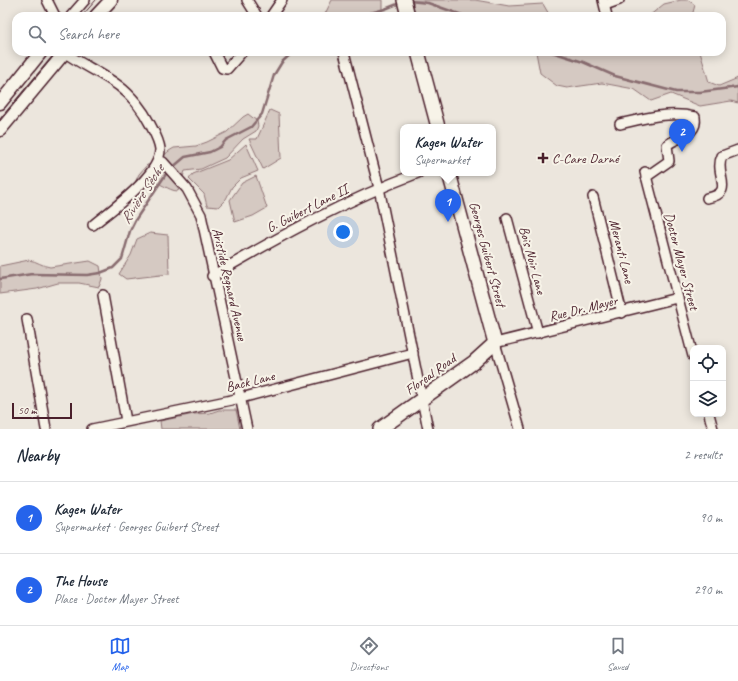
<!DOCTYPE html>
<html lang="en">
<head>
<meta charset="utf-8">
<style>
  :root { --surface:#fff; --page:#f2f2f3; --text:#1f2937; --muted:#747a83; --line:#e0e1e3; --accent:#2563eb }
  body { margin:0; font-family:Caveat,sans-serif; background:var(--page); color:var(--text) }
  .controls { position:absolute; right:12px; bottom:12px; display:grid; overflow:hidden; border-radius:8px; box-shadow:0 2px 10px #0003 }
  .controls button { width:36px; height:36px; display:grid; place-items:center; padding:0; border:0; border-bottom:1px solid var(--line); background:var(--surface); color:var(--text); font:20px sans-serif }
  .scale { position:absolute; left:12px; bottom:10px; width:60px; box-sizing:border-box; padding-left:4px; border:2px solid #4a1f2b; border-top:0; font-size:11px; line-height:14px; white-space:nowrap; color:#4a1f2b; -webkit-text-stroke:3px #f7f3e8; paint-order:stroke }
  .you { position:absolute; left:343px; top:232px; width:14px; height:14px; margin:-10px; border:3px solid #fff; border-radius:50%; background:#1a73e8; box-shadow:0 0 0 6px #1a73e833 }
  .badge { display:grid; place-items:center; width:26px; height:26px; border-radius:50%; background:var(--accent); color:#fff; font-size:13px; font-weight:700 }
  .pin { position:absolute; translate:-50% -33px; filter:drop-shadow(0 1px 2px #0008) }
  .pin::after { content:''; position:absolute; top:21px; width:14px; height:12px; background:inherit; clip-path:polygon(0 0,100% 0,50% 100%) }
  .popup { position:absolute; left:400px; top:124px; width:96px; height:52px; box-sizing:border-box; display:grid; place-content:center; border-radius:8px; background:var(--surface); filter:drop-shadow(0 1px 3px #0005); font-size:13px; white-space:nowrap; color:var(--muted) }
  .popup b { font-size:15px; color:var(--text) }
  .popup::after { content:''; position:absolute; left:50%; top:100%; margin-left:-8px; border:8px solid transparent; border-top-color:var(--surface) }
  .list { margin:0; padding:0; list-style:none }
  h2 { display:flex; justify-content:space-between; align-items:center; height:52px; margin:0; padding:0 16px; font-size:17px }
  h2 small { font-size:13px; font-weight:400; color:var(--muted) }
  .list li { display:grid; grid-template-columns:26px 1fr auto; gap:12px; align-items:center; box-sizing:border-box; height:72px; padding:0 16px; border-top:1px solid var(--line) }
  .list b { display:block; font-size:15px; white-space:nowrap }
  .list p { margin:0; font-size:13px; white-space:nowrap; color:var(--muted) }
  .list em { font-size:13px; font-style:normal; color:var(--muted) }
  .icon { flex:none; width:22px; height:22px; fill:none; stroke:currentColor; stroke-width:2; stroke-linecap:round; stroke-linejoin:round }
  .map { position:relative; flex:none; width:738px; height:429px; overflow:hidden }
  .search { position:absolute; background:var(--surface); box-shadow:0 2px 10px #0003; left:12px; right:12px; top:12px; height:44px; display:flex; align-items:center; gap:10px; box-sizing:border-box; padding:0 14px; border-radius:12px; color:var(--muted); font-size:15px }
  .sheet { height:196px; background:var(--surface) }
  nav { display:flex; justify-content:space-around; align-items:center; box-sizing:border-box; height:56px; border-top:1px solid var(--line); background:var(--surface); font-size:11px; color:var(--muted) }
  nav a { display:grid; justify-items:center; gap:2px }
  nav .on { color:var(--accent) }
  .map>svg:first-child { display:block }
  .green { fill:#d5c9c2; stroke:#907476 }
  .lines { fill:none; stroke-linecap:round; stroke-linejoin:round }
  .stream { stroke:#896c6f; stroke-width:2.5 }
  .minor-casing { stroke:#4a1f2b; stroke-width:12 }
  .tertiary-casing { stroke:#4a1f2b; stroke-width:15 }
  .secondary-casing { stroke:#4a1f2b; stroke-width:16 }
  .minor { stroke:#f7f3e8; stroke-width:9 }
  .tertiary { stroke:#f7f3e8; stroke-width:12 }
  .secondary { stroke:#f7f3e8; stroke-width:13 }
  .tram { stroke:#4a1f2b; stroke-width:1 }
  .poi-dot { fill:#4a1f2b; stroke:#f7f3e8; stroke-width:1.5 }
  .labels { text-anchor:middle; stroke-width:4; stroke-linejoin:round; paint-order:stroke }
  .poi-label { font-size:14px; fill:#4a1f2b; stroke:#f7f3e8; text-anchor:start }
  .street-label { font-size:14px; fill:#4a1f2b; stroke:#f7f3e8 }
  .water-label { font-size:15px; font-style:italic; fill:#6f4c53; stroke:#f7f3e8 }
</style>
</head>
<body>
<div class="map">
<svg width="738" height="429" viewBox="0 0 738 429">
  <rect width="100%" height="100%" fill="#ece6dd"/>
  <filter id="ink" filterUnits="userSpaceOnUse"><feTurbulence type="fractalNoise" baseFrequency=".025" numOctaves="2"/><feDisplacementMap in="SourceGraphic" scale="8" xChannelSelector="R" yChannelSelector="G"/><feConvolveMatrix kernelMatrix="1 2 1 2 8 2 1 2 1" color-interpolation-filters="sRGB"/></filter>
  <g filter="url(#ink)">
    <g class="green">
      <polygon points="332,0 382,0 382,16 324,16"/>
      <polygon points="405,0 475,0 509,6 543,4 550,16 415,16"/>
      <polygon points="681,0 688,0 695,5 692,16 649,16 664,4"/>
      <polygon points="536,52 700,52 709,82 719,86 738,78 738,103 731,101 700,106 671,94 651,101 634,89 602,83 567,88 557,86 540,73"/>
      <polygon points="270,110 279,114 281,158 263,169 249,139 257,139"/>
      <path d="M 248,114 L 257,121 L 258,126 L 256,131 L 243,139 L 225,158 L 201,169 L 185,171 L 178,191 C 167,191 161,180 149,184 C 144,186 142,191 136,193 L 132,189 L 139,174 L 147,165 L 153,165 L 169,151 L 174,148 L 196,146 L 207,142 L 227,132 L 243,117 Z"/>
      <polygon points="246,144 258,171 241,178 232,187 226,199 218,207 207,206 204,194 189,179 193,174 228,160"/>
      <polygon points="256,176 267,208 253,216 235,222 230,200 242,183"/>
      <polygon points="150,233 168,235 169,274 126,279 119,274 131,255 137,239"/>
      <path d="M 29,260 C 37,261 42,266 50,267 L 90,261 L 100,266 L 102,279 L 99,287 L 79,283 L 58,283 L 37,289 L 0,294 L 0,266 Z"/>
      <polygon points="219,410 236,410 240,429 161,429 160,421 194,414 210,413"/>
    </g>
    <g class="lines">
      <g class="stream">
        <polyline points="409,1 428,3 465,16"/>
        <polyline points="359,16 385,9 400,3"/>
        <polyline points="552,52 583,62 615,76 676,92 700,92 738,87"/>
        <polyline points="172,168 185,157 210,152 220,147 226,140 251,127 262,114 274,75 282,62 293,52"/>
        <polyline points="0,279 32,274 87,275 100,273 113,268 122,259 130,231 136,219 168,171"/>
      </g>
      <g class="minor-casing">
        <g id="minor">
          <polyline points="47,0 55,16"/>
          <polyline points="247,0 257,16"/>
          <polyline points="603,0 607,16"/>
          <polyline points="605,5 619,0"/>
          <polyline points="71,16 85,0"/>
          <polyline points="271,16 282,0"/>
          <path d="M 64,52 C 82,65 102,73 119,86 C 131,95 143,110 150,124 C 154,132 159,140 160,149 C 161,175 111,210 93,225"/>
          <polyline points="214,52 222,68 227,69 242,52"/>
          <polyline points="344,52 379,188 428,429"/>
          <path d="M 620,124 C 645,118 670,111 695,117 C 698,135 679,136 667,145 L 669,161 L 646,177"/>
          <polyline points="158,160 163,162 187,189 201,215 247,429"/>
          <polyline points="645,172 693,356"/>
          <polyline points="593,197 622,313"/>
          <path d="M 707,198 C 737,193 713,174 722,156 L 738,150"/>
          <polyline points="507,218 538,333"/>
          <path d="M 212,276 C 278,237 346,200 418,173"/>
          <polyline points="103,295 126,421"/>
          <polyline points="27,319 46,429"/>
          <polyline points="709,414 713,429"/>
          <polyline points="92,429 241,398 413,353"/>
          <polyline points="520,429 495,343 677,298"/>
        </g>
      </g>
      <g class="tertiary-casing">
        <g id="tertiary">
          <polyline points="96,16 111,0"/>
          <polyline points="0,103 41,52"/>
          <polyline points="0,130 65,52"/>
        </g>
      </g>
      <g class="secondary-casing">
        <g id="secondary">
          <polyline points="404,0 408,16"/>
          <polyline points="418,52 438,127"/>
          <polyline points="380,429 474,362 495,343 449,173"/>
        </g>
      </g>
      <use href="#minor" class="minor"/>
      <use href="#tertiary" class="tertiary"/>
      <use href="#secondary" class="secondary"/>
      <g class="tram">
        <polyline points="82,16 96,0"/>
        <polyline points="0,121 57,52"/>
      </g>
    </g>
  </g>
  <path class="poi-dot" d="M541 152h4v4h4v4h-4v4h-4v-4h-4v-4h4z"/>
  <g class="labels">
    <g class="poi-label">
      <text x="552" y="163">C-Care Darné</text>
    </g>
    <g class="street-label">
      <text transform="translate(307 208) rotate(-27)" y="5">G. Guibert Lane II</text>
      <text transform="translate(622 251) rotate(76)" y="5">Meranti Lane</text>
      <text transform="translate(488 254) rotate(75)" y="5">Georges Guibert Street</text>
      <text transform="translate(533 260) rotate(75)" y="5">Bois Noir Lane</text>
      <text transform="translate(682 261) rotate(75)" y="5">Doctor Mayer Street</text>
      <text transform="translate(230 284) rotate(77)" y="5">Aristide Regnard Avenue</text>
      <text transform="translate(583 308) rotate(-14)" y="5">Rue Dr. Mayer</text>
      <text transform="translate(430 374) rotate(-36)" y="5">Floreal Road</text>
      <text transform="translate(250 381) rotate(-14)" y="5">Back Lane</text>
    </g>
    <g class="water-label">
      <text transform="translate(142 194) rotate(-57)" y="5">Rivière Sèche</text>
    </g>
  </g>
</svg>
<div class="controls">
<button><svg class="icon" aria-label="locate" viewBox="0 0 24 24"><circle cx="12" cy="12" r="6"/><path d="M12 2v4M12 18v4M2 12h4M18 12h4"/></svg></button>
<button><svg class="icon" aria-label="layers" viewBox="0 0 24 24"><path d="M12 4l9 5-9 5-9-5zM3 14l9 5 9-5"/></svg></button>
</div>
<div class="scale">50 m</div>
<div class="you"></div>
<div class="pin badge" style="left:448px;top:222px">1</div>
<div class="popup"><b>Kagen Water</b>Supermarket</div>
<div class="pin badge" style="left:682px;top:152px">2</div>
<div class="search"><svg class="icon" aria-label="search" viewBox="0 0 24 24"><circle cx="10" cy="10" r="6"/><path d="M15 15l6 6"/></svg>Search here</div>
</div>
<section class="sheet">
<h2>Nearby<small>2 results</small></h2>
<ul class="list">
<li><span class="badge">1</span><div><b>Kagen Water</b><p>Supermarket · Georges Guibert Street</p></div><em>90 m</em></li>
<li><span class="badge">2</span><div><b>The House</b><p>Place · Doctor Mayer Street</p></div><em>290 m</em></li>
</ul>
</section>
<nav>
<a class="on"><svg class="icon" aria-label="map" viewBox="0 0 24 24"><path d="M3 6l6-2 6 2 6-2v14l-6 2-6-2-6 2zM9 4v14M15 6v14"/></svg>Map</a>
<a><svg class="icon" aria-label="directions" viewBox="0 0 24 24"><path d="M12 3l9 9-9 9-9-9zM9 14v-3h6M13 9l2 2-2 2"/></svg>Directions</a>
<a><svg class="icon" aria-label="saved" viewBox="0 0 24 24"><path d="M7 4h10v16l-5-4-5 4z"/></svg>Saved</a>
</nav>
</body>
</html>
